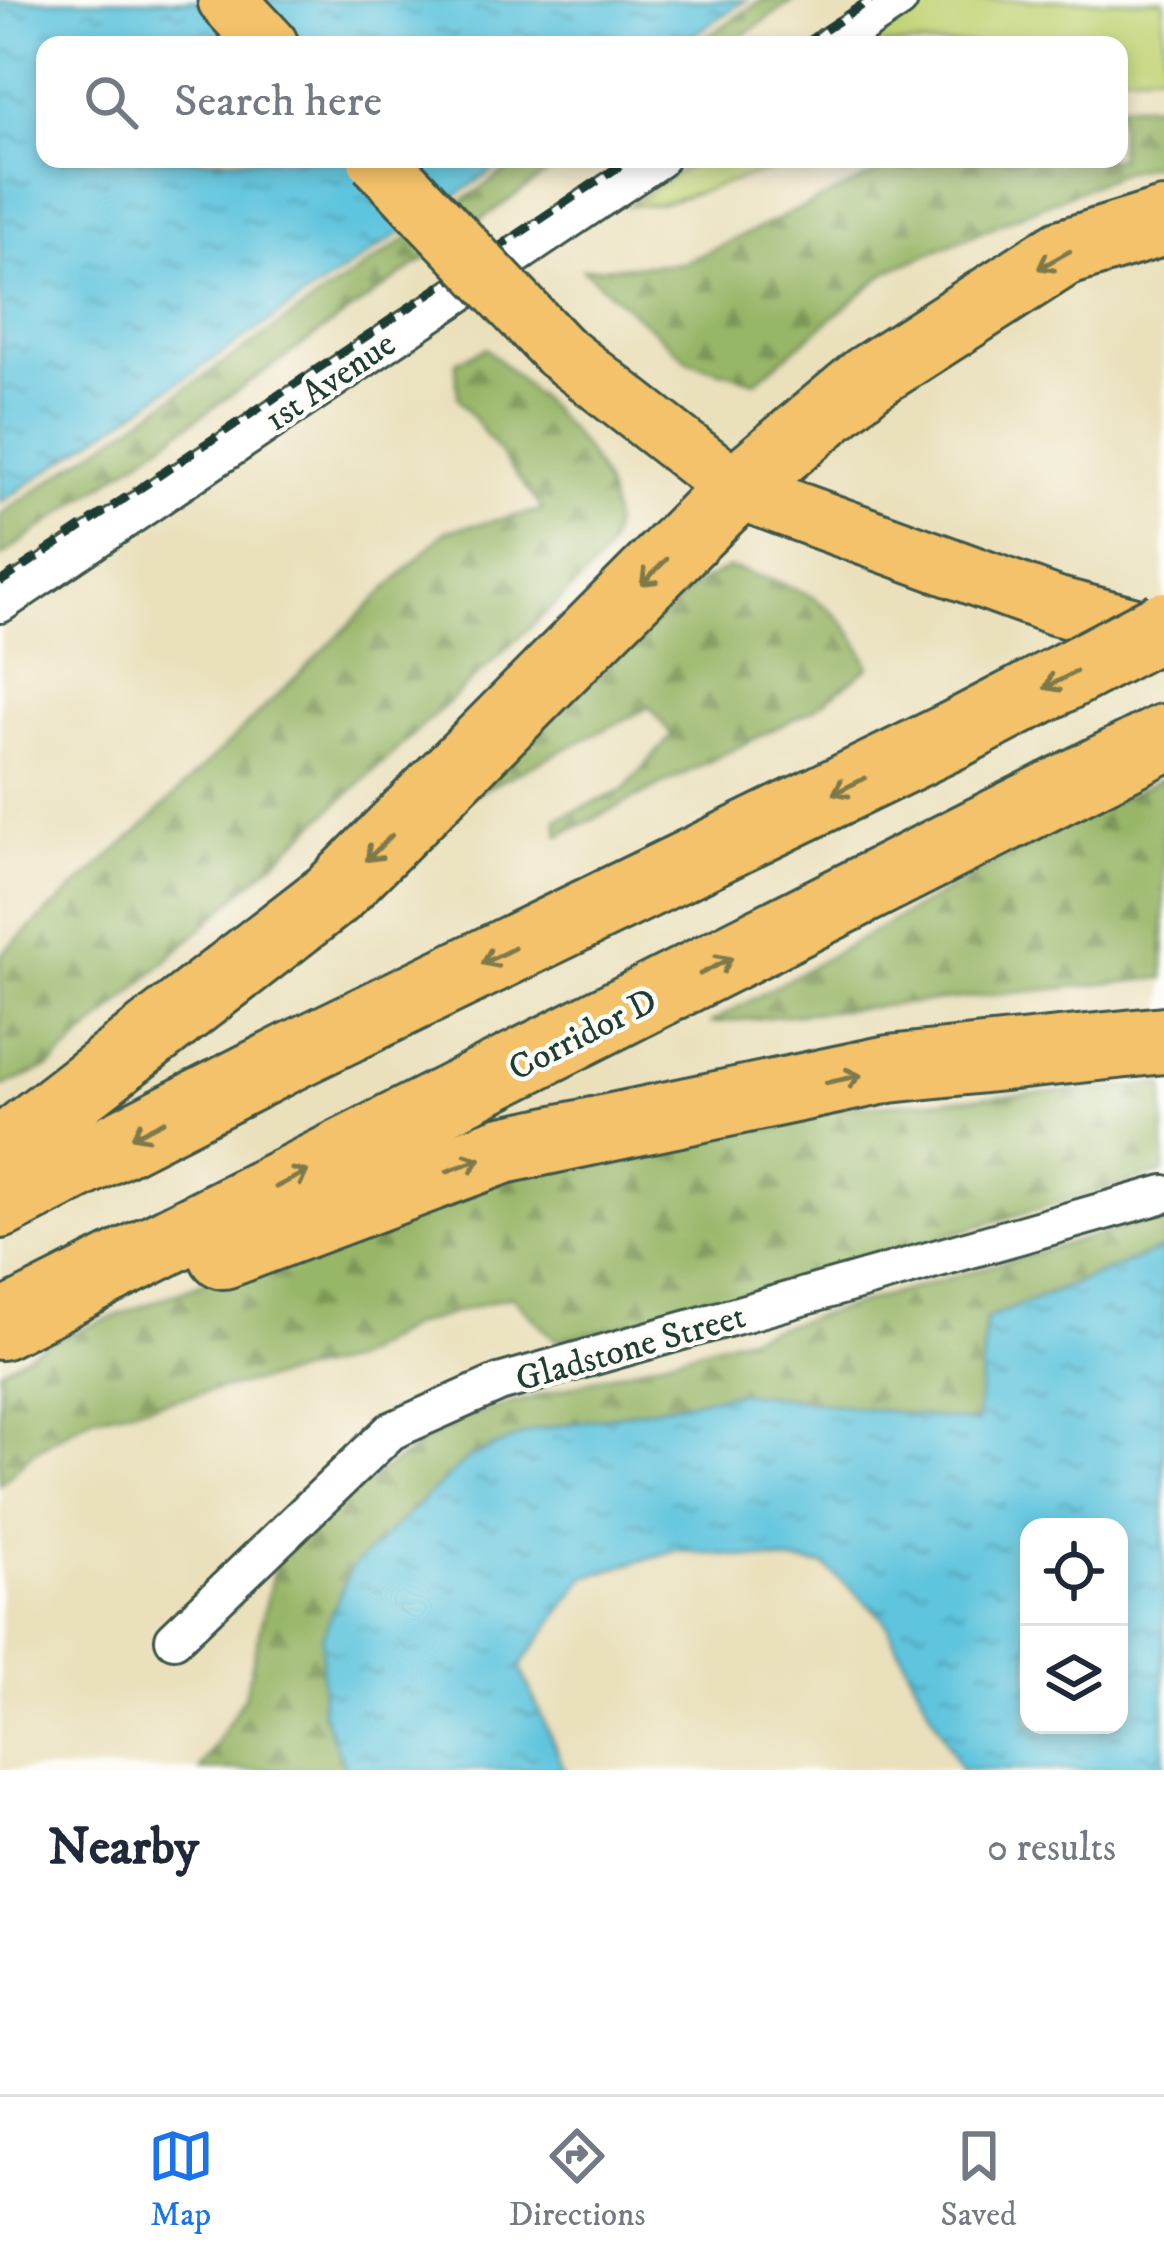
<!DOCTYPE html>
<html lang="en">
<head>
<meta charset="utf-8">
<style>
  :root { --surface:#fff; --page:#f6f6f7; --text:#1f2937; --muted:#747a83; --line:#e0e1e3; --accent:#1a73e8 }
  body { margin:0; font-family:"IM FELL DW Pica",serif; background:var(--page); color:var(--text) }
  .controls { position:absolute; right:36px; bottom:36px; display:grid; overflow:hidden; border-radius:24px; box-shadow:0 6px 18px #0003 }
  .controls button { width:108px; height:108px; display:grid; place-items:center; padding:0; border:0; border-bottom:3px solid var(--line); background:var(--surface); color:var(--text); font:60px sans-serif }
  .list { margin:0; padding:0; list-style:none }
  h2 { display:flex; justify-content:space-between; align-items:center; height:156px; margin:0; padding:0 48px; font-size:51px }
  h2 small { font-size:39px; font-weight:400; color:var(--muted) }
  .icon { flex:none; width:66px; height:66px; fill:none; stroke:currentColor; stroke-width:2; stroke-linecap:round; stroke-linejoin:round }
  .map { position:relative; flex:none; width:1164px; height:1770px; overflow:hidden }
  .search { position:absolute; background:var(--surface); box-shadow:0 6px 18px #0003; left:36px; right:36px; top:36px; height:132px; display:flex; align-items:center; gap:30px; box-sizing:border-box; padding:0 42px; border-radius:24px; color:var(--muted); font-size:45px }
  .sheet { height:324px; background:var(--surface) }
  nav { display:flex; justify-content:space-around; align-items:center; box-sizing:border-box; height:168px; border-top:3px solid var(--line); background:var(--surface); font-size:33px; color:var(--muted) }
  nav a { display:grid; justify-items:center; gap:6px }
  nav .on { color:var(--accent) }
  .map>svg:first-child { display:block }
  .forest { fill:url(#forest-firs); stroke:#5c7a4e; stroke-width:3 }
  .park { fill:#c1d477; stroke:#708856; stroke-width:3 }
  .water { fill:url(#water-ripples); stroke:#3f8088; stroke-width:3; fill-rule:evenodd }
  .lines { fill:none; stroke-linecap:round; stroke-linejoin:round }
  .minor-casing { stroke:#3d5548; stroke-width:42 }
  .primary-casing { stroke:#3d5548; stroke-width:63 }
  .motorway-casing { stroke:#3d5548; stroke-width:72 }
  .minor { stroke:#fff; stroke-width:36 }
  .primary { stroke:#f3c26a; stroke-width:57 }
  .motorway { stroke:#f3c26a; stroke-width:66 }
  .rail { stroke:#1f3d34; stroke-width:9; stroke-dasharray:18 9; stroke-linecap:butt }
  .primary-bridge-casing { stroke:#3d5548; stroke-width:63; stroke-linecap:butt }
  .motorway-bridge-casing { stroke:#3d5548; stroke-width:72; stroke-linecap:butt }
  .primary-bridge { stroke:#f3c26a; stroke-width:57 }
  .motorway-bridge { stroke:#f3c26a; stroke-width:66 }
  .oneway { stroke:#7e794c }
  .labels { text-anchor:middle; stroke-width:9; stroke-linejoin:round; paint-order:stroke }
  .street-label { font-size:36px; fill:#1f3d34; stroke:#fdfcf7 }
</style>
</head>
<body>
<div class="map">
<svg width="1164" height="1770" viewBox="0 0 1164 1770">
  <defs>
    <pattern id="forest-firs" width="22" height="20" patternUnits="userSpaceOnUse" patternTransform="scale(3)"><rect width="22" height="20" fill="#98b668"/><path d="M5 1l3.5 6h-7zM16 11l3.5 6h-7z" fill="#7b9556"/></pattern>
    <pattern id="water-ripples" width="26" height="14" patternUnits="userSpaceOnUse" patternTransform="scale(3)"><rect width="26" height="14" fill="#5fc4dd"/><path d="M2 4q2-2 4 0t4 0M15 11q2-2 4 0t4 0" fill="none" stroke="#4ea0b4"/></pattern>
  </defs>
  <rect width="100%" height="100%" fill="#fdfcf7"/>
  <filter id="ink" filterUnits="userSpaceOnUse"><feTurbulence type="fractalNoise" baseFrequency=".00833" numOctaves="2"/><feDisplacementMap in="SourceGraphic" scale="24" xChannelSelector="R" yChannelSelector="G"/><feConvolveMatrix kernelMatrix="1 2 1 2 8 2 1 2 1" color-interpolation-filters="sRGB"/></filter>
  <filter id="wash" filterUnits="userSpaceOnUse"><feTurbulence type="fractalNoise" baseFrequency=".004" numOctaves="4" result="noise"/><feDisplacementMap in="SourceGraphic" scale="48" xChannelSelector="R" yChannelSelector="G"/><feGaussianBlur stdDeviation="2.7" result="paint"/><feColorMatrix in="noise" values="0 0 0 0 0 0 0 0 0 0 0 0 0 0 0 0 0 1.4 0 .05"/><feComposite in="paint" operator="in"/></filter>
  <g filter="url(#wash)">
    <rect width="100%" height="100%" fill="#eae0bc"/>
    <g class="forest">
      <polygon points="762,0 794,0 730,45 695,45"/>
      <polygon points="1119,105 1164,105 1164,162 1123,172 888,271 756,381 690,362 583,269 684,263 907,159 1119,159"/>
      <polygon points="524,159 567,159 0,557 0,515"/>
      <path d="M 486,348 C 531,392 637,474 608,547 C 604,557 592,568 585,577 L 50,1067 L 0,1087 L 0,955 L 135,834 L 446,531 L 543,510 L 458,398 L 456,362 Z"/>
      <path d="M 728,568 C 794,585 843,598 869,667 L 814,709 L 559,836 L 557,819 L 624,790 L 672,735 L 650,707 L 462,800 L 697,584 Z"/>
      <polygon points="1164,778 1164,978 710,1023 1066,824"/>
      <polygon points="1164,1084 1164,1172 707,1305 556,1340 511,1296 413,1325 350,1361 92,1417 33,1452 0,1484 0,1370 50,1341 507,1168 850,1107"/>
      <polygon points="1164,1216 1164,1248 986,1319 978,1423 741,1392 531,1431 467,1459 322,1711 346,1770 200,1770 245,1695 276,1560 298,1529 458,1419"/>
    </g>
    <g class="park">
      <polygon points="931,0 1164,0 1164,72 1119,74 1119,45 866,45"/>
      <polygon points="698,159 807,159 659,204 628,206"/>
    </g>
    <g class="water">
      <polygon points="0,0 746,0 679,45 45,45 45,159 510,159 0,503"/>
      <path d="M 1164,1248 L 1164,1770 L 961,1770 L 883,1618 L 824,1565 L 676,1550 L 585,1577 L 520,1667 L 565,1770 L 346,1770 L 322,1711 L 322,1637 L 351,1568 L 467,1459 L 531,1431 L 741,1392 L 977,1423 L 986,1319 ZM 1029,1527 L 1119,1527 L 1119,1725 L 1029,1725 Z"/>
    </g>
  </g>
  <g filter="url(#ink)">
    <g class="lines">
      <g class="minor-casing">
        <g id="minor">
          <polyline points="831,45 899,0"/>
          <polyline points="0,604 659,159"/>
          <polyline points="174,1639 391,1431 499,1383 1164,1194"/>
        </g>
      </g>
      <g class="primary-casing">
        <g id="primary">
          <polyline points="227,0 269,45"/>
          <polyline points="559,351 736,489 1056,606 1164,634"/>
        </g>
      </g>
      <g class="motorway-casing">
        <g id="motorway">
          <polyline points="0,1152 333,894 736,489 867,379 1063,253 1164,222"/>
          <polyline points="0,1205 292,1056 954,735"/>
          <polyline points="223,1255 503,1150 889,1069 1164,1040"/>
          <polyline points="0,1326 1164,738"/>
        </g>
      </g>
      <use href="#minor" class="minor"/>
      <use href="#primary" class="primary"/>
      <use href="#motorway" class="motorway"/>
      <g class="rail">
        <polyline points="802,45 870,0"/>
        <polyline points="0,582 630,159"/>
      </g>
      <g class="primary-bridge-casing">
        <polyline id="primary-bridge" points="377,159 559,351"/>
      </g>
      <g class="motorway-bridge-casing">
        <polyline id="motorway-bridge" points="954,735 1164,625"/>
      </g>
      <use href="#primary-bridge" class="primary-bridge"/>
      <use href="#motorway-bridge" class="motorway-bridge"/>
    </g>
    <defs><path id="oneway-shaft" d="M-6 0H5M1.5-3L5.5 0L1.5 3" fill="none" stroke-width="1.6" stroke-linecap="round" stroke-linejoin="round" transform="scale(3)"/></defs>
    <g class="oneway">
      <use href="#oneway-shaft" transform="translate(1054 260) rotate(151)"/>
      <use href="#oneway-shaft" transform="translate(654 572) rotate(135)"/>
      <use href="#oneway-shaft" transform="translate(1060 680) rotate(152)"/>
      <use href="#oneway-shaft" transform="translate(849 786) rotate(154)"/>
      <use href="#oneway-shaft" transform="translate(379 848) rotate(135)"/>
      <use href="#oneway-shaft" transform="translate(498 956) rotate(154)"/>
      <use href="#oneway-shaft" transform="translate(716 966) rotate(-27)"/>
      <use href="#oneway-shaft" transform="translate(844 1079) rotate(-12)"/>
      <use href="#oneway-shaft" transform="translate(148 1129) rotate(153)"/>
      <use href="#oneway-shaft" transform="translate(464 1165) rotate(-20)"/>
      <use href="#oneway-shaft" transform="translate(292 1179) rotate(-27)"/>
    </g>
  </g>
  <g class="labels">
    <g class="street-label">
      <text transform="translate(329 380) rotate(-34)" y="13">1st Avenue</text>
      <text transform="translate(582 1033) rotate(-27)" y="13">Corridor D</text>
      <text transform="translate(630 1346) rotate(-16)" y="13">Gladstone Street</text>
    </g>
  </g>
</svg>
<div class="controls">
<button><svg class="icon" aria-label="locate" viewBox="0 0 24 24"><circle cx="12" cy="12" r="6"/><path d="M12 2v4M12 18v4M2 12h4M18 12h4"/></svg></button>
<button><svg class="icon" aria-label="layers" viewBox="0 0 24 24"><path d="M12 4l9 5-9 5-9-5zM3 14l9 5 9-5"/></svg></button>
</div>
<div class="search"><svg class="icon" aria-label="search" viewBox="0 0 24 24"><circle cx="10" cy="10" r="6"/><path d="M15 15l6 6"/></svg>Search here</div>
</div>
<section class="sheet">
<h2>Nearby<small>0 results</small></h2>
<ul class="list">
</ul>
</section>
<nav>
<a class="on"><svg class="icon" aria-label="map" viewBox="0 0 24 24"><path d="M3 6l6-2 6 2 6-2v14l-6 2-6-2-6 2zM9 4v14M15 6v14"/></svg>Map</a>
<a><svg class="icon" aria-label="directions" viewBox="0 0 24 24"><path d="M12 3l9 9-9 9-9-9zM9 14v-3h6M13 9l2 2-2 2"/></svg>Directions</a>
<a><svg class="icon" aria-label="saved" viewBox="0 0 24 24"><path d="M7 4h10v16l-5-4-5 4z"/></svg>Saved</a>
</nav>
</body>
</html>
